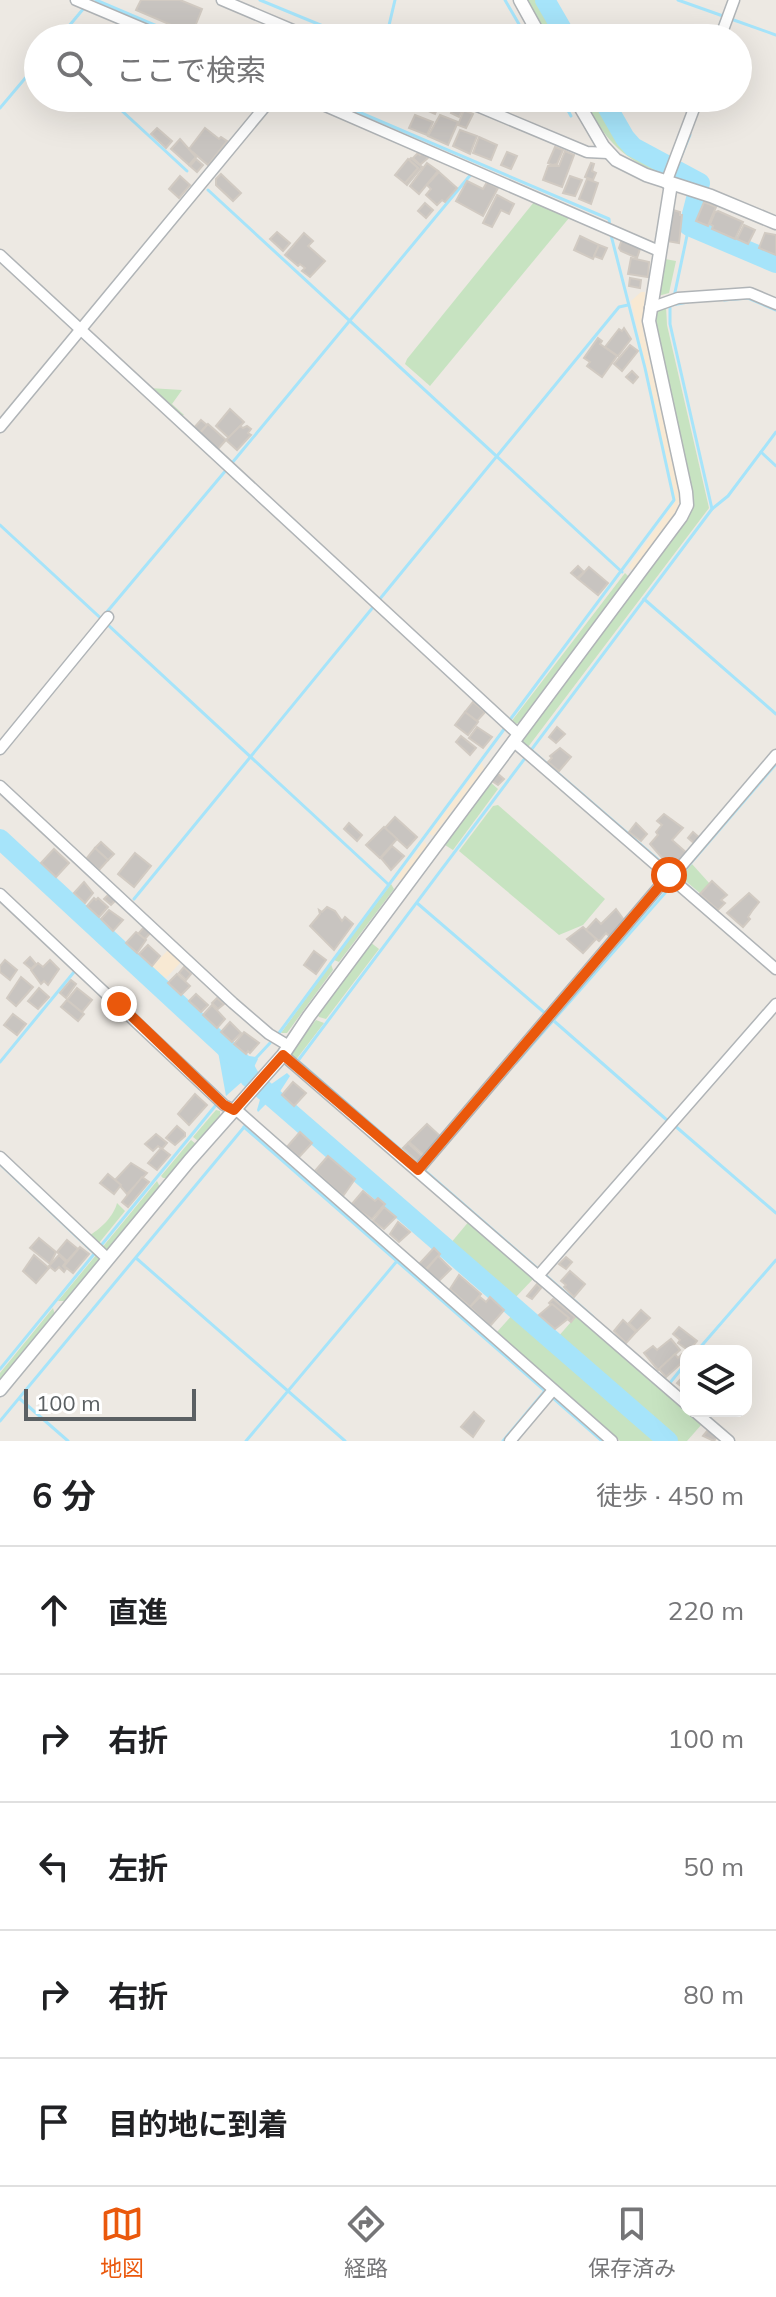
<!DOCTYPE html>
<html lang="ja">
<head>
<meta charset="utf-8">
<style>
  :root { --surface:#fff; --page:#f2f2f2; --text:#202124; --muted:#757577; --line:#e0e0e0; --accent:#ea580c }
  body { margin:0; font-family:Mulish,"Noto Sans JP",sans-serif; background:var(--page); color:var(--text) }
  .controls { position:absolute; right:24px; bottom:24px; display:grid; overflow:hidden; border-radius:16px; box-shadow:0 8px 32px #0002 }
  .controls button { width:72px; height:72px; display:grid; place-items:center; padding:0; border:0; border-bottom:2px solid var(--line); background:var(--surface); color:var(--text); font:40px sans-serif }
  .scale { position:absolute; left:24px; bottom:20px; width:172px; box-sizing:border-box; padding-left:8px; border:4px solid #5b6063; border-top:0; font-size:22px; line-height:28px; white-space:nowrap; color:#5b6063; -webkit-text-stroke:6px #fff; paint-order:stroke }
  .stop { position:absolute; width:24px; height:24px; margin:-18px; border:6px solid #ea580c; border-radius:50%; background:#fff }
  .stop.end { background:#ea580c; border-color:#fff; box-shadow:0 2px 8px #0008 }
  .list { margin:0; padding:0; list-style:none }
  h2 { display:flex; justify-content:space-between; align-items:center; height:104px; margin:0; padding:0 32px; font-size:34px }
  h2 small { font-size:26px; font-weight:400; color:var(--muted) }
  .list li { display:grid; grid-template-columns:52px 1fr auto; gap:24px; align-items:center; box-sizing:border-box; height:128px; padding:0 32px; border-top:2px solid var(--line) }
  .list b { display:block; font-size:30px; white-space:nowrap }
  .list em { font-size:26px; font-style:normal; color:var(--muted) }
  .icon { flex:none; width:44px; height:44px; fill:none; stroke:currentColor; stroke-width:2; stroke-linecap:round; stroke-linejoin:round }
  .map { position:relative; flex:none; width:776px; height:1441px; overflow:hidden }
  .search { position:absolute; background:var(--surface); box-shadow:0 8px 32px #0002; left:24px; right:24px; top:24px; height:88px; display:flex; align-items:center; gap:20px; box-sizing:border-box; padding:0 28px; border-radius:44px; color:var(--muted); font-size:30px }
  .sheet { height:744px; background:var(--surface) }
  nav { display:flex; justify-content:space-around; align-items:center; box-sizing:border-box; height:112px; border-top:2px solid var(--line); background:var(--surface); font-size:22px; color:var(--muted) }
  nav a { display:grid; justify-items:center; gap:4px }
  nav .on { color:var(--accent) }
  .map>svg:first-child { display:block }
  .green { fill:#c7e3c1 }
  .sand { fill:#f8e9d3 }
  .water { fill:#a6e4fa }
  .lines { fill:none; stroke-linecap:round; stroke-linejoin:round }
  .stream { stroke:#a6e4fa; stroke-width:3 }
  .river { stroke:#a6e4fa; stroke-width:20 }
  .building { fill:#c8c4c0; stroke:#d1cac2; stroke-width:2 }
  .minor-casing { stroke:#b0b4b7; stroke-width:13 }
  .tertiary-casing { stroke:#b0b4b7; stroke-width:15 }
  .minor { stroke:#fff; stroke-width:10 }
  .tertiary { stroke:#fff; stroke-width:12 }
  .route { stroke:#ea580c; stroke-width:10 }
</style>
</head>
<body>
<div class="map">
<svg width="776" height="1441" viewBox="0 0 776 1441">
  <rect width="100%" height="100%" fill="#ede9e3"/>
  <g class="green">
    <polygon points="526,0 539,0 561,38 548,38"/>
    <path d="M 582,98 L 596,98 L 623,143 L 666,171 L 661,174 C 617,155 606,139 582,98 Z"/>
    <polygon points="534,202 569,218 430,386 405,364 407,359"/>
    <polygon points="665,259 676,261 669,293 658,296"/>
    <polygon points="666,306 667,325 709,508 528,747 522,742 522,739 693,506 654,327 655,310"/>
    <polygon points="149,388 182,390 172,404 184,415 181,416"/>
    <polygon points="625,573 629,577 520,722 514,725 511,722"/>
    <polygon points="490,782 498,789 453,850 445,845"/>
    <polygon points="498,805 605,899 583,925 559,935 459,851 493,806"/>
    <polygon points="692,864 710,884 701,894 681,877"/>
    <polygon points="391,884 394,889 339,962 334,960"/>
    <polygon points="370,942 379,949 326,1019 319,1017 317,1014"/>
    <polygon points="331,964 333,970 287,1033 281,1033"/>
    <polygon points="316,1020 324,1023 295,1061 289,1055"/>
    <polygon points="216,1110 220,1111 220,1118 198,1141 193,1137"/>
    <polygon points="191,1140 196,1144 166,1178 163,1178 161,1176"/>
    <polygon points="157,1181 160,1187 108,1250 101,1249"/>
    <path d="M 117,1203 L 125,1211 L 99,1243 L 95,1243 L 88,1236 C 100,1230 114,1216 117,1203 Z"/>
    <polygon points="470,1220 534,1278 514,1299 450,1244"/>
    <polygon points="97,1254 99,1261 65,1301 58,1301"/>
    <polygon points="53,1308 55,1315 0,1382 0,1373"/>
    <polygon points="514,1313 658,1441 620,1441 497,1332"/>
    <polygon points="578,1314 702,1424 687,1441 676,1441 557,1338"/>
  </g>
  <g class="sand">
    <polygon points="641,292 645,292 643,331 681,496 676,511 634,571 628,568 675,502 631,301"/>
    <polygon points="482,763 484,769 433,836 429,834"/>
    <polygon points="425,841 427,847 402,880 395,880"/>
    <polygon points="169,949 182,961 165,979 152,967"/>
  </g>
  <polygon class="water" points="223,1040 242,1055 256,1057 258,1059 251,1073 270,1085 287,1073 290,1076 272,1104 267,1103 258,1112 257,1110 261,1096 244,1080 226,1096 217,1046"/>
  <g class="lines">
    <g class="stream">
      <polyline points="96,0 185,38"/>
      <polyline points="260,0 352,38"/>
      <polyline points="505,0 527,38"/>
      <polyline points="678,0 723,16"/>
      <polyline points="731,19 776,35"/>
      <polyline points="59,38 84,8"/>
      <polyline points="386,38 395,0"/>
      <polyline points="108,98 187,171"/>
      <polyline points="326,98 609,219 610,227"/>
      <polyline points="561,98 571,116"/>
      <polyline points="0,108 38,63"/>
      <polyline points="679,161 690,135"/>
      <polyline points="208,190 622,572"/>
      <polyline points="674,297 689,226"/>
      <polyline points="724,300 748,298 776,310"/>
      <polyline points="672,305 688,302"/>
      <polyline points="761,452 776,466"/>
      <polyline points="232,463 472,173"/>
      <polyline points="712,509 728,496 776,432"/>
      <polyline points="0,525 388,884"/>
      <polyline points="644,599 776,714"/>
      <polyline points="379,600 619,307 628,305"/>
      <polyline points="106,613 227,469"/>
      <polyline points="509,721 674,500 645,368 611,235"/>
      <polyline points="531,750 670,870"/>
      <polyline points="679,878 697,894"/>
      <polyline points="677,879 776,764"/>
      <polyline points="134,899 374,606"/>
      <polyline points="417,903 546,1014"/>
      <polyline points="554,1021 668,1121"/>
      <polyline points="279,1033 505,728"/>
      <polyline points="256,1058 270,1043"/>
      <polyline points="298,1061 417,1164"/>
      <polyline points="0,1062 74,972"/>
      <polyline points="297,1062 712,509 670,324 670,306 673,304"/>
      <polyline points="516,1063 672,885"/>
      <polyline points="674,1125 776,1213"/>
      <polyline points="244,1127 602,1441"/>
      <polyline points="0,1164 94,1253"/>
      <polyline points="424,1170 539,1270"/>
      <polyline points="136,1258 345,1441"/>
      <polyline points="545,1275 593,1317"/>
      <polyline points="697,1351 776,1260"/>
      <polyline points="0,1369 216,1105"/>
      <polyline points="669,1384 686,1363"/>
      <polyline points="20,1399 68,1441"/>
      <polyline points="0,1421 245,1126"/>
      <polyline points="246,1441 397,1261"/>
      <polyline points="503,1441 544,1392"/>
    </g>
    <g class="river">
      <polyline points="545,0 567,38"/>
      <polyline points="602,98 625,138 633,147 700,183 689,226 776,263"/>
      <polyline points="0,839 241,1062 250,1078 668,1441"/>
    </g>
  </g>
  <g class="building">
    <polygon points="141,0 180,0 202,9 192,34 136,10"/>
    <polygon points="432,98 441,99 435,114 426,110"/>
    <polygon points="455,105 463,109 459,117 451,113"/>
    <polygon points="464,110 473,114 466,128 458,125"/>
    <polygon points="415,115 433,122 427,135 409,128"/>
    <polygon points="440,115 458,122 448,145 428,136"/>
    <polygon points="157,128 172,141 166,148 151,134"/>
    <polygon points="205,128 219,139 221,137 227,141 208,165 189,149"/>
    <polygon points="460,130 477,136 470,154 453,146"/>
    <polygon points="479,137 497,145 491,160 473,153"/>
    <polygon points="180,139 196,157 189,165 171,149"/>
    <polygon points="555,147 563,150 557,164 552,165 548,163"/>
    <polygon points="565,151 574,155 562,187 543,180 548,166 559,166"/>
    <polygon points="423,152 428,158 420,165 413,158 418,153 420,155"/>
    <polygon points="507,152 517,156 511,169 501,165"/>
    <polygon points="411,158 422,167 407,185 405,183 418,168 409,160"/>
    <polygon points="196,159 203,165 197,172 190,166"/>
    <polygon points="408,159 418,168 405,183 395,175"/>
    <polygon points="427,163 438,171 419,194 410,186"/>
    <polygon points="591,163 594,164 592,171 596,173 593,180 585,177"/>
    <polygon points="439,172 457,188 445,202 442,200 437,205 426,195 431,189 427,185"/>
    <polygon points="221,174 241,193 233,201 216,185 216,179"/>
    <polygon points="180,176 190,185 179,198 169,189"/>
    <polygon points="570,176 582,180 575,196 563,193"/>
    <polygon points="587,179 598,183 591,204 579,199"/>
    <polygon points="467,181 483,189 487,182 498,188 483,216 456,201"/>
    <polygon points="497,195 514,204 509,214 501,210 492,227 483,223"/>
    <polygon points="704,202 716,207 708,226 696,221"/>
    <polygon points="425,203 433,210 426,218 418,211"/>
    <polygon points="673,210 680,212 680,215 682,215 679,243 667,241"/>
    <polygon points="718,211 743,222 735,239 712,229 713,226 710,224 715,212"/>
    <polygon points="744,225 755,230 748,244 737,239"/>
    <polygon points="277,232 290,243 283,251 270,239"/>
    <polygon points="304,233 313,241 308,246 325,261 310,277 302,271 305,268 300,264 298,266 285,255"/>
    <polygon points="765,233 776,235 776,255 759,248"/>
    <polygon points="580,236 599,245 593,259 574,250"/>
    <polygon points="622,239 641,246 637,258 621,251 619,248"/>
    <polygon points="599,245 607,248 602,259 594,256"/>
    <polygon points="631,258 649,262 648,277 628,274"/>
    <polygon points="630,278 641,280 640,288 629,286"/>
    <polygon points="624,328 631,339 618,356 605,347 619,329 622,331"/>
    <polygon points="598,338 602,341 600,344 617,356 602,377 587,366 590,362 584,358"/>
    <polygon points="630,345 638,351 622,371 614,364"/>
    <polygon points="632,371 638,377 633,383 626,377"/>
    <polygon points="230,409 244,422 229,438 216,426"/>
    <polygon points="201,420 207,425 199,434 193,429"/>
    <polygon points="208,424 226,440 217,450 199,434"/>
    <polygon points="240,426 243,428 247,426 251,429 248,433 251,435 237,450 226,440"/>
    <polygon points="578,566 584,572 577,578 571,573"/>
    <polygon points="589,567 608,583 598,595 578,579"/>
    <polygon points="473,702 485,712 477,721 465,712"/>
    <polygon points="465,712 478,722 468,735 455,725"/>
    <polygon points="477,727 492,737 483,748 469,738"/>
    <polygon points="557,727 565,734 556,743 549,737"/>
    <polygon points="461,736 476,748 470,755 456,742"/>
    <polygon points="560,748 571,757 559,771 548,762 552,758 550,756"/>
    <polygon points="497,773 504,779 498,785 492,781"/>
    <polygon points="664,814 683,828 672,840 688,854 675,867 673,865 671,868 650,844 658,835 656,832 662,825 657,821"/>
    <polygon points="395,817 417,837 407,848 385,828"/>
    <polygon points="349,823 362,835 357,841 344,829"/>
    <polygon points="636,823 647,834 641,841 629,832"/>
    <polygon points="384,827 397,839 380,858 366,845"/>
    <polygon points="693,832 701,839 696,845 688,838"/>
    <polygon points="101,842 114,854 108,860 95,848"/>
    <polygon points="392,846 404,856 391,870 381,858"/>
    <polygon points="95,848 108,860 99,870 86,859"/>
    <polygon points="54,849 69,863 56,877 41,863"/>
    <polygon points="135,853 151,866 134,887 118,874"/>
    <polygon points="712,881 727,895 721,900 725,903 718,910 700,894"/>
    <polygon points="84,882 93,893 85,903 74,893"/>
    <polygon points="749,893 759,902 752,911 748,917 750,919 743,927 727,913"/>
    <polygon points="109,894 116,900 111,905 104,899"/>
    <polygon points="94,898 96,900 98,898 108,907 99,917 87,906"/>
    <polygon points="327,907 335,911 342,921 345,917 353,924 334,950 310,926 320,914 319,910 322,912"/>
    <polygon points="616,909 627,924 611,938 606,933 599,941 586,930 596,919 601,924"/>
    <polygon points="109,910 123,920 113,931 101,919"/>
    <polygon points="145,926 151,932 145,939 138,934"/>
    <polygon points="583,927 596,939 583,953 567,939"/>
    <polygon points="136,932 146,940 137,953 126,943"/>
    <polygon points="148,945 160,956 152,966 139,954"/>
    <polygon points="314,951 326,960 316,974 304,965"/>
    <polygon points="30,957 36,964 31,969 24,963"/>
    <polygon points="5,960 17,970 10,980 0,972 0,966"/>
    <polygon points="50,960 59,969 48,985 44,981 41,984 31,970 38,963 43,967"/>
    <polygon points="184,967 191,974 186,980 179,973"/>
    <polygon points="177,974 190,986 181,995 168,983"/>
    <polygon points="21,977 33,987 16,1006 7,998"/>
    <polygon points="71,980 76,984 66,998 60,993"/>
    <polygon points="39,988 49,997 38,1009 28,1001"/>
    <polygon points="77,988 92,1000 82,1012 67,1000"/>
    <polygon points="196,994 208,1005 201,1012 189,1001"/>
    <polygon points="217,998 224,1004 218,1009 212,1003"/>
    <polygon points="67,1000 84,1014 78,1021 61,1007"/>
    <polygon points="212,1005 225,1019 217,1028 203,1015"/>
    <polygon points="13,1014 26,1024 17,1035 4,1025"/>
    <polygon points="230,1022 241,1033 232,1042 221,1032"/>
    <polygon points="244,1032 259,1043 250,1053 248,1051 246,1054 234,1044"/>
    <polygon points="293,1082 306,1093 294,1106 282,1095"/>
    <polygon points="195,1094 207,1105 189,1125 178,1114"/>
    <polygon points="427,1124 440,1136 424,1155 409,1142"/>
    <polygon points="177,1126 185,1133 185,1136 175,1145 166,1138"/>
    <polygon points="300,1132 312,1143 299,1157 287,1147"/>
    <polygon points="156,1134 167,1143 162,1149 158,1146 153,1151 145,1144"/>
    <polygon points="408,1143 424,1158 420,1164 403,1148"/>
    <polygon points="161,1148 170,1155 157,1170 148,1163"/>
    <polygon points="328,1156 355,1179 343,1196 315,1171"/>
    <polygon points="131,1163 147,1173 127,1194 115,1180"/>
    <polygon points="108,1174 121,1185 114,1194 100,1183"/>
    <polygon points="142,1177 149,1182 128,1207 122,1202"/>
    <polygon points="363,1191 375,1201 378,1198 385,1204 372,1219 351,1205"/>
    <polygon points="384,1207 396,1217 384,1229 373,1221"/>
    <polygon points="398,1222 410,1232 399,1242 390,1234"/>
    <polygon points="39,1238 56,1252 50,1264 30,1248"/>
    <polygon points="67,1240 78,1249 67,1261 57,1252"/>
    <polygon points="80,1247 89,1254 73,1273 64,1266"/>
    <polygon points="434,1248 440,1254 426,1269 419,1264"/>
    <polygon points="34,1255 49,1268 36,1283 23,1271"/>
    <polygon points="59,1255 66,1262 63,1266 66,1269 64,1272 59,1267 55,1271 49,1266"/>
    <polygon points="438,1256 451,1269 439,1281 426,1270"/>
    <polygon points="566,1257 572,1262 566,1269 559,1264"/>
    <polygon points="570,1271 585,1284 574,1297 564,1287 566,1285 561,1281"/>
    <polygon points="459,1275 481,1294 470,1307 450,1289"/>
    <polygon points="537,1284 541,1288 532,1299 527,1296"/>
    <polygon points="480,1297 486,1302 490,1297 504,1310 490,1326 470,1307"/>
    <polygon points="553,1299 575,1317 571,1322 549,1303"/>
    <polygon points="552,1304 569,1318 555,1329 539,1315"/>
    <polygon points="641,1310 650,1318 637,1331 629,1323"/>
    <polygon points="623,1320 636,1332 626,1343 614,1331"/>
    <polygon points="679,1327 697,1341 689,1351 678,1343 680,1340 673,1334"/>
    <polygon points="671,1339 680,1350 658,1370 644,1353 653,1346 657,1350"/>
    <polygon points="675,1354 678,1358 682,1354 686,1359 666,1377 659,1369"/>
    <polygon points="686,1373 686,1390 677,1383"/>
    <polygon points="474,1412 484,1421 473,1437 461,1427"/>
    <polygon points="708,1430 717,1437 714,1441 703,1436"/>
  </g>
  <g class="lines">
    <g class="minor-casing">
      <g id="minor">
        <polyline points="76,0 166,38"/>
        <polyline points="222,0 312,38"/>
        <polyline points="720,38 734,0"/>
        <polyline points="307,98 659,251"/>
        <polyline points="458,98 587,152 608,153"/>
        <polyline points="666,183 698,98"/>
        <polyline points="0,255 518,734"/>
        <polyline points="650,308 678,298 750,293 776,304"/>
        <polyline points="0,427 272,98"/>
        <polyline points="513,741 776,969"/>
        <polyline points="0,749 108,617"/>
        <polyline points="0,786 233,1003 269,1034 289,1046"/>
        <polyline points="672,877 776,755"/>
        <polyline points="0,894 224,1105 240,1113 612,1441"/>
        <polyline points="283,1055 686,1404"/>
        <polyline points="0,1157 108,1259"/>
        <polyline points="418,1170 669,875"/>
        <polyline points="538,1276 776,1004"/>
        <polyline points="694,1411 729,1441"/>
        <polyline points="510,1441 553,1390"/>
      </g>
    </g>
    <g class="tertiary-casing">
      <g id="tertiary">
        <polyline points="520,0 541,38"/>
        <polyline points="575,98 603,146 616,160 646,175 711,196 776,223"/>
        <polyline points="0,1390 189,1161 283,1055 309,1016 681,517 687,505 686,492 649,321 671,184"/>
      </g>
    </g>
    <use href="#minor" class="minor"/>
    <use href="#tertiary" class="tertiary"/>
  </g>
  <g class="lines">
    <polyline class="route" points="119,1004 224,1105 234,1110 283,1055 418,1170 669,875"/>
  </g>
</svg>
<div class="controls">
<button><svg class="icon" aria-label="layers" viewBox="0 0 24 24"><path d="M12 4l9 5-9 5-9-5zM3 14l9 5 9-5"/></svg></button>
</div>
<div class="scale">100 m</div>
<div class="stop" style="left:669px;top:875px"></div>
<div class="stop end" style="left:119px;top:1004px"></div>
<div class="search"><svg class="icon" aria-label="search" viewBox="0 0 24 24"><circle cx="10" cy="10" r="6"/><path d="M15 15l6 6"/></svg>ここで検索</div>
</div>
<section class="sheet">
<h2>6 分<small>徒歩 · 450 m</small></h2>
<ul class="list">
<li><svg class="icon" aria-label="ahead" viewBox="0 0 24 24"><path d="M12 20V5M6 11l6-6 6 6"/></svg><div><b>直進</b></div><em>220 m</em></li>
<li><svg class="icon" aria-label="right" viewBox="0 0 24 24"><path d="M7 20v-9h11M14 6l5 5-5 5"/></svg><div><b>右折</b></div><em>100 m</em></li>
<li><svg class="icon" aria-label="left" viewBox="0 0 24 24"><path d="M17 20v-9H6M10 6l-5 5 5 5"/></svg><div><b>左折</b></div><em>50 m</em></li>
<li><svg class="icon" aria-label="right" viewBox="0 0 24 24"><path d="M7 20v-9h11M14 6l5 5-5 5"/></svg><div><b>右折</b></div><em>80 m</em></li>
<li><svg class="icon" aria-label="arrive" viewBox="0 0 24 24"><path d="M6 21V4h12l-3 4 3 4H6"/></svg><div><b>目的地に到着</b></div></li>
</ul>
</section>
<nav>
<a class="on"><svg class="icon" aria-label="map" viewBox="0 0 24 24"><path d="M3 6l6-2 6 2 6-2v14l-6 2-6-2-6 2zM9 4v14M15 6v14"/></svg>地図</a>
<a><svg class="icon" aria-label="directions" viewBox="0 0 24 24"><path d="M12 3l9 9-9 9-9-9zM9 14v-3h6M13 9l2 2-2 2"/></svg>経路</a>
<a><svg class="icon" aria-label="saved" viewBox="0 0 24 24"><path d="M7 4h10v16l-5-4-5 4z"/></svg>保存済み</a>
</nav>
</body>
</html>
